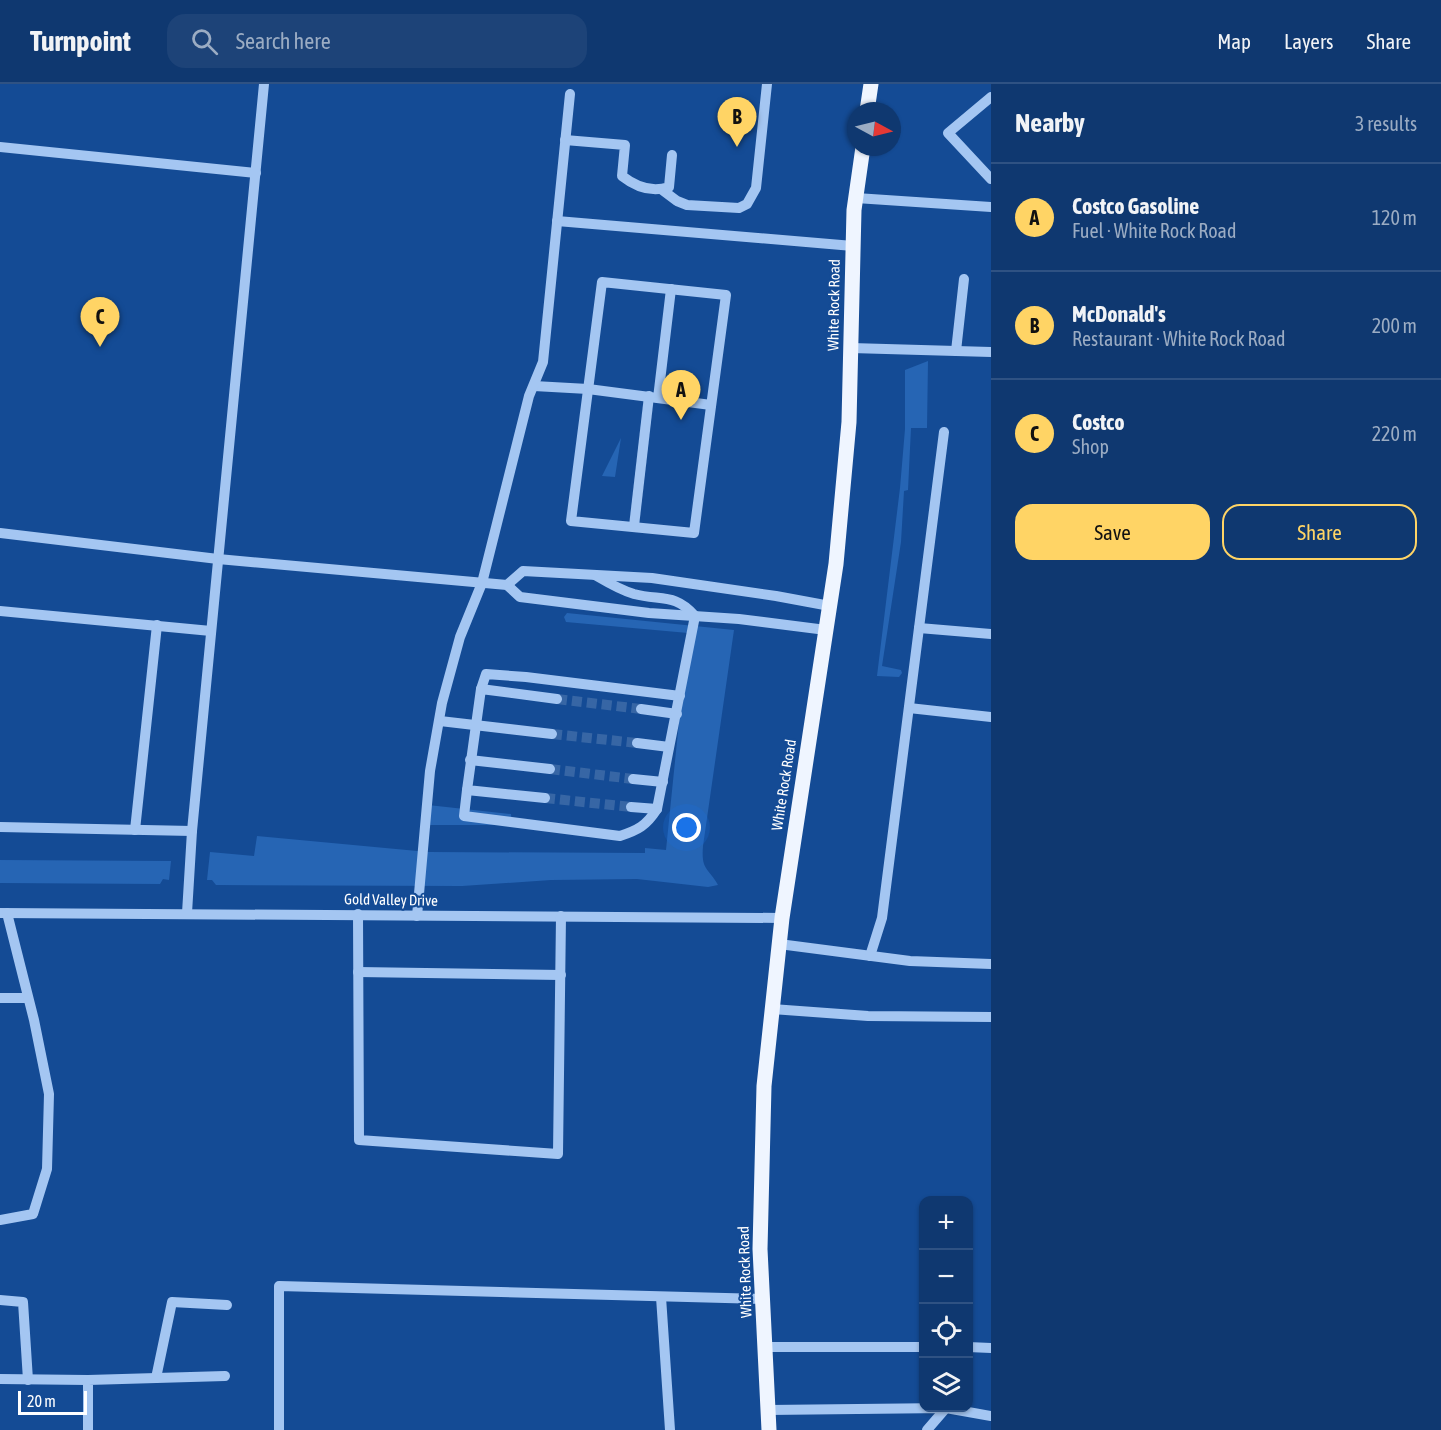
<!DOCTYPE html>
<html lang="en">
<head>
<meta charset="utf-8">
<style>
  :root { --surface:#0f3870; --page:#1d4378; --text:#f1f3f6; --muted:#9bacc3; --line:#2f5283; --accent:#ffd465 }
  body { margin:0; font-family:"Asap Condensed",sans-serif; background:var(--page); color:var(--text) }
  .controls { position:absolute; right:18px; bottom:18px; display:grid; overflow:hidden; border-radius:12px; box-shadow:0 2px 4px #0004 }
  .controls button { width:54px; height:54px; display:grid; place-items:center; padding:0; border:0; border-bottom:2px solid var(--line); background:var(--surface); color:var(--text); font:30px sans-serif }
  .compass { position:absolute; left:847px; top:18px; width:54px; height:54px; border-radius:50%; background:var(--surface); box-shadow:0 2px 4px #0004; rotate:97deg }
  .scale { position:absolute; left:18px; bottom:15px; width:69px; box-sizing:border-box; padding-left:6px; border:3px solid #fff; border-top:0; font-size:16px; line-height:21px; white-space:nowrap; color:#fff; -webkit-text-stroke:4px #144b95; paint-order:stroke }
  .you { position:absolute; left:687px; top:744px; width:21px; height:21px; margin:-15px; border:4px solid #fff; border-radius:50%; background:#1a73e8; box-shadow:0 0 0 9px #1a73e833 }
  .badge { display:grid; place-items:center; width:39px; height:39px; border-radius:50%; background:var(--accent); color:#111; font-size:20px; font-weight:700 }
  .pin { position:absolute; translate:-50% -50px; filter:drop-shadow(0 2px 3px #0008) }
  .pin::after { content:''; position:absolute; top:32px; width:21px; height:18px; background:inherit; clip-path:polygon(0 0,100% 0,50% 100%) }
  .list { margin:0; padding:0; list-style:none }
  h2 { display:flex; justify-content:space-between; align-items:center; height:78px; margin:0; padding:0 24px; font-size:26px }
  h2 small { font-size:20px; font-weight:400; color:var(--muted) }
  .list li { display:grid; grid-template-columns:39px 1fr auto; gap:18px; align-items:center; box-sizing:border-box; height:108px; padding:0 24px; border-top:2px solid var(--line) }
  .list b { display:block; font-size:22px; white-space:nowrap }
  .list p { margin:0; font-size:20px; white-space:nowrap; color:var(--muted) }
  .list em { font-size:20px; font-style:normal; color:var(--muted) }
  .actions { display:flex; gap:12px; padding:18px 24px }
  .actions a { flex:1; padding:14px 0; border:2px solid var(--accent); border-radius:18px; text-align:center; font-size:21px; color:var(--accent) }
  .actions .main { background:var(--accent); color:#111 }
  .icon { flex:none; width:33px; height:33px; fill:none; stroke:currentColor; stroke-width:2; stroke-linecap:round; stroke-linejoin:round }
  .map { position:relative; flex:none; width:991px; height:1346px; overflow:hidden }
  header { display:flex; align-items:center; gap:36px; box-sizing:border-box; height:84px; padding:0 30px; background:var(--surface); border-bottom:2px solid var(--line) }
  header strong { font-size:28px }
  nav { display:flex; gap:33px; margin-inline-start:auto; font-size:21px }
  .search { width:420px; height:54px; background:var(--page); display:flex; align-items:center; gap:15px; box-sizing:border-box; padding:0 21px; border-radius:18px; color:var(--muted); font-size:22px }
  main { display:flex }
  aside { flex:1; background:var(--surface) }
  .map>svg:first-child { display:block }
  .green { fill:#2665b4 }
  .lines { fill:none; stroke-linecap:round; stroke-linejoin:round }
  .minor-tunnel { stroke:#3766a5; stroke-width:10; stroke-dasharray:10 5; stroke-linecap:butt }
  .minor { stroke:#a4c6f2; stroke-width:10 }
  .major { stroke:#eff5ff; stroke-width:15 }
  .labels { text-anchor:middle; stroke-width:4.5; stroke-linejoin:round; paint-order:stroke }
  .street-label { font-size:15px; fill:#fff; stroke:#144b95 }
</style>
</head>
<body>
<header>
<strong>Turnpoint</strong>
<div class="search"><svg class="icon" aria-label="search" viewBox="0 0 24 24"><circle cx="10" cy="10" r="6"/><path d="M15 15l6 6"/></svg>Search here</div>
<nav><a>Map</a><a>Layers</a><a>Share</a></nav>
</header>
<main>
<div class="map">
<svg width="991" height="1346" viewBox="0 0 991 1346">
  <rect width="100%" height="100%" fill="#144b95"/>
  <g class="green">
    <polygon points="928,277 927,344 911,344 908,406 904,407 901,458 882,582 901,586 902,589 899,593 877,592 900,404 905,345 905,286"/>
    <polygon points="621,354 615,393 602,392"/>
    <path d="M 567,529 L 734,546 L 703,762 C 701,787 708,783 718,801 L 708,803 L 637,795 L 551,796 L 462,802 L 216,801 L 212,796 L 207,796 L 210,768 L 254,772 L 257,752 L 428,768 L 645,769 L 645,764 L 666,766 L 688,549 L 566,538 L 564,533 Z"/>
    <polygon points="428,721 511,730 512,741 430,741"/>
    <polygon points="0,776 171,777 169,796 163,795 160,800 0,799"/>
  </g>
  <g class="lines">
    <g class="minor-tunnel">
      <polyline points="557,615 641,625"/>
      <polyline points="552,650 637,659"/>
      <polyline points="550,685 633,695"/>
      <polyline points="545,714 631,723"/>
    </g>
    <g class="minor">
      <polyline points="991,13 948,49 991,95"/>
      <path d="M 565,56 L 625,61 L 622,92 C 636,103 651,109 669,103 L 672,71"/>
      <polyline points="0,63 256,89"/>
      <polyline points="661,105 677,117 687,121 739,124 747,120 756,104 767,0"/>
      <polyline points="856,114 991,123"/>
      <polyline points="557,137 853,162"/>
      <polygon points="602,198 726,211 694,449 571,437"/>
      <polyline points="851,264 991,268"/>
      <polyline points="956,267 964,195"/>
      <polyline points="534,302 588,305 711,321"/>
      <polyline points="658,314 671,205"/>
      <polyline points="634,442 649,312"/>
      <polyline points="0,449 218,475 507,501 520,513 649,529 739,535 826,546"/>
      <polyline points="507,501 523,487 652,494 776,512 830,522"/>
      <polyline points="0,527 211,547"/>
      <polyline points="919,544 991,550"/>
      <polyline points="481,605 486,590 526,593 680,612"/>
      <polyline points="909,624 991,633"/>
      <polyline points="641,625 677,630"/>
      <polyline points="440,637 552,650"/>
      <polyline points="637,659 669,663"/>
      <polyline points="470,676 550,685"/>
      <polyline points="633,695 663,698"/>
      <path d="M 467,706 L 464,732 L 620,752 C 638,746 646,742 657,725 L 695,532 C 675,509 661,517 634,510 C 620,506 607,498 595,491"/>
      <polyline points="545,714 467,706 481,605 557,615"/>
      <polyline points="631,723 657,725"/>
      <polyline points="0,743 192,747"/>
      <polyline points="135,746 157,541"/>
      <polyline points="0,829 782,834"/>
      <polyline points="187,829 192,747 264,0"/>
      <polyline points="358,830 359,1056 558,1070 561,832"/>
      <polyline points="417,832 430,687 442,619 460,553 482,499 529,312 543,278 570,10"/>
      <polyline points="779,860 910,877 991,880"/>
      <polyline points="870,872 882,834 944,348"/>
      <polyline points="358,888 561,891"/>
      <polyline points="0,914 28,914"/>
      <polyline points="772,925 868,932 991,933"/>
      <polyline points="0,1136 33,1130 47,1085 49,1010 34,936 7,829"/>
      <polyline points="661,1213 670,1346"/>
      <polyline points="0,1216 23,1218 28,1296"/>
      <polyline points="765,1263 924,1263"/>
      <polyline points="968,1263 991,1264"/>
      <polyline points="156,1294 172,1218 227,1221"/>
      <polyline points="0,1295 88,1296"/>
      <polyline points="768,1326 946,1324 991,1332"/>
      <polyline points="88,1346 88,1296 225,1292"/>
      <polyline points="279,1346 279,1202 763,1215"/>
      <polyline points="927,1346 946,1324"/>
    </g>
    <g class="major">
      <polyline points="867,27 871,0"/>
      <polyline points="769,1346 760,1165 764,1002 782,834 836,480 849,338 854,126 863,63"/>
    </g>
  </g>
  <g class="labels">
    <g class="street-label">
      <text transform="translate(834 221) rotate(-89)" y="5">White Rock Road</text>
      <text transform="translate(784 701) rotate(-81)" y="5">White Rock Road</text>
      <text transform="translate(391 816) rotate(1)" y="5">Gold Valley Drive</text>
      <text transform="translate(745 1188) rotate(-92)" y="5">White Rock Road</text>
    </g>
  </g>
</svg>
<div class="controls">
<button>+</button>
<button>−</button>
<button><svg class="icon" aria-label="locate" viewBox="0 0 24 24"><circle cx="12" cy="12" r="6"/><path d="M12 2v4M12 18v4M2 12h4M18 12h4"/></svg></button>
<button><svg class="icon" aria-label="layers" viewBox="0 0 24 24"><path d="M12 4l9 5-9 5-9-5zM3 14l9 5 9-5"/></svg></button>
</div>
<svg class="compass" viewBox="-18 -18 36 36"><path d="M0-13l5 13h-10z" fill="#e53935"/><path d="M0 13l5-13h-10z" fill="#9bacc3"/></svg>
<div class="scale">20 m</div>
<div class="you"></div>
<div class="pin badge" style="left:681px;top:336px">A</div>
<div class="pin badge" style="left:737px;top:63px">B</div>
<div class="pin badge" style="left:100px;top:263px">C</div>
</div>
<aside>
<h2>Nearby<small>3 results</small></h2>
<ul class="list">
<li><span class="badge">A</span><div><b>Costco Gasoline</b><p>Fuel · White Rock Road</p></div><em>120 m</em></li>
<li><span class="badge">B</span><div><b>McDonald's</b><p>Restaurant · White Rock Road</p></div><em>200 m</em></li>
<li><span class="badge">C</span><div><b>Costco</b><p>Shop</p></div><em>220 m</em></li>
</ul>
<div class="actions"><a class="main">Save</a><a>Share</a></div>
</aside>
</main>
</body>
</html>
